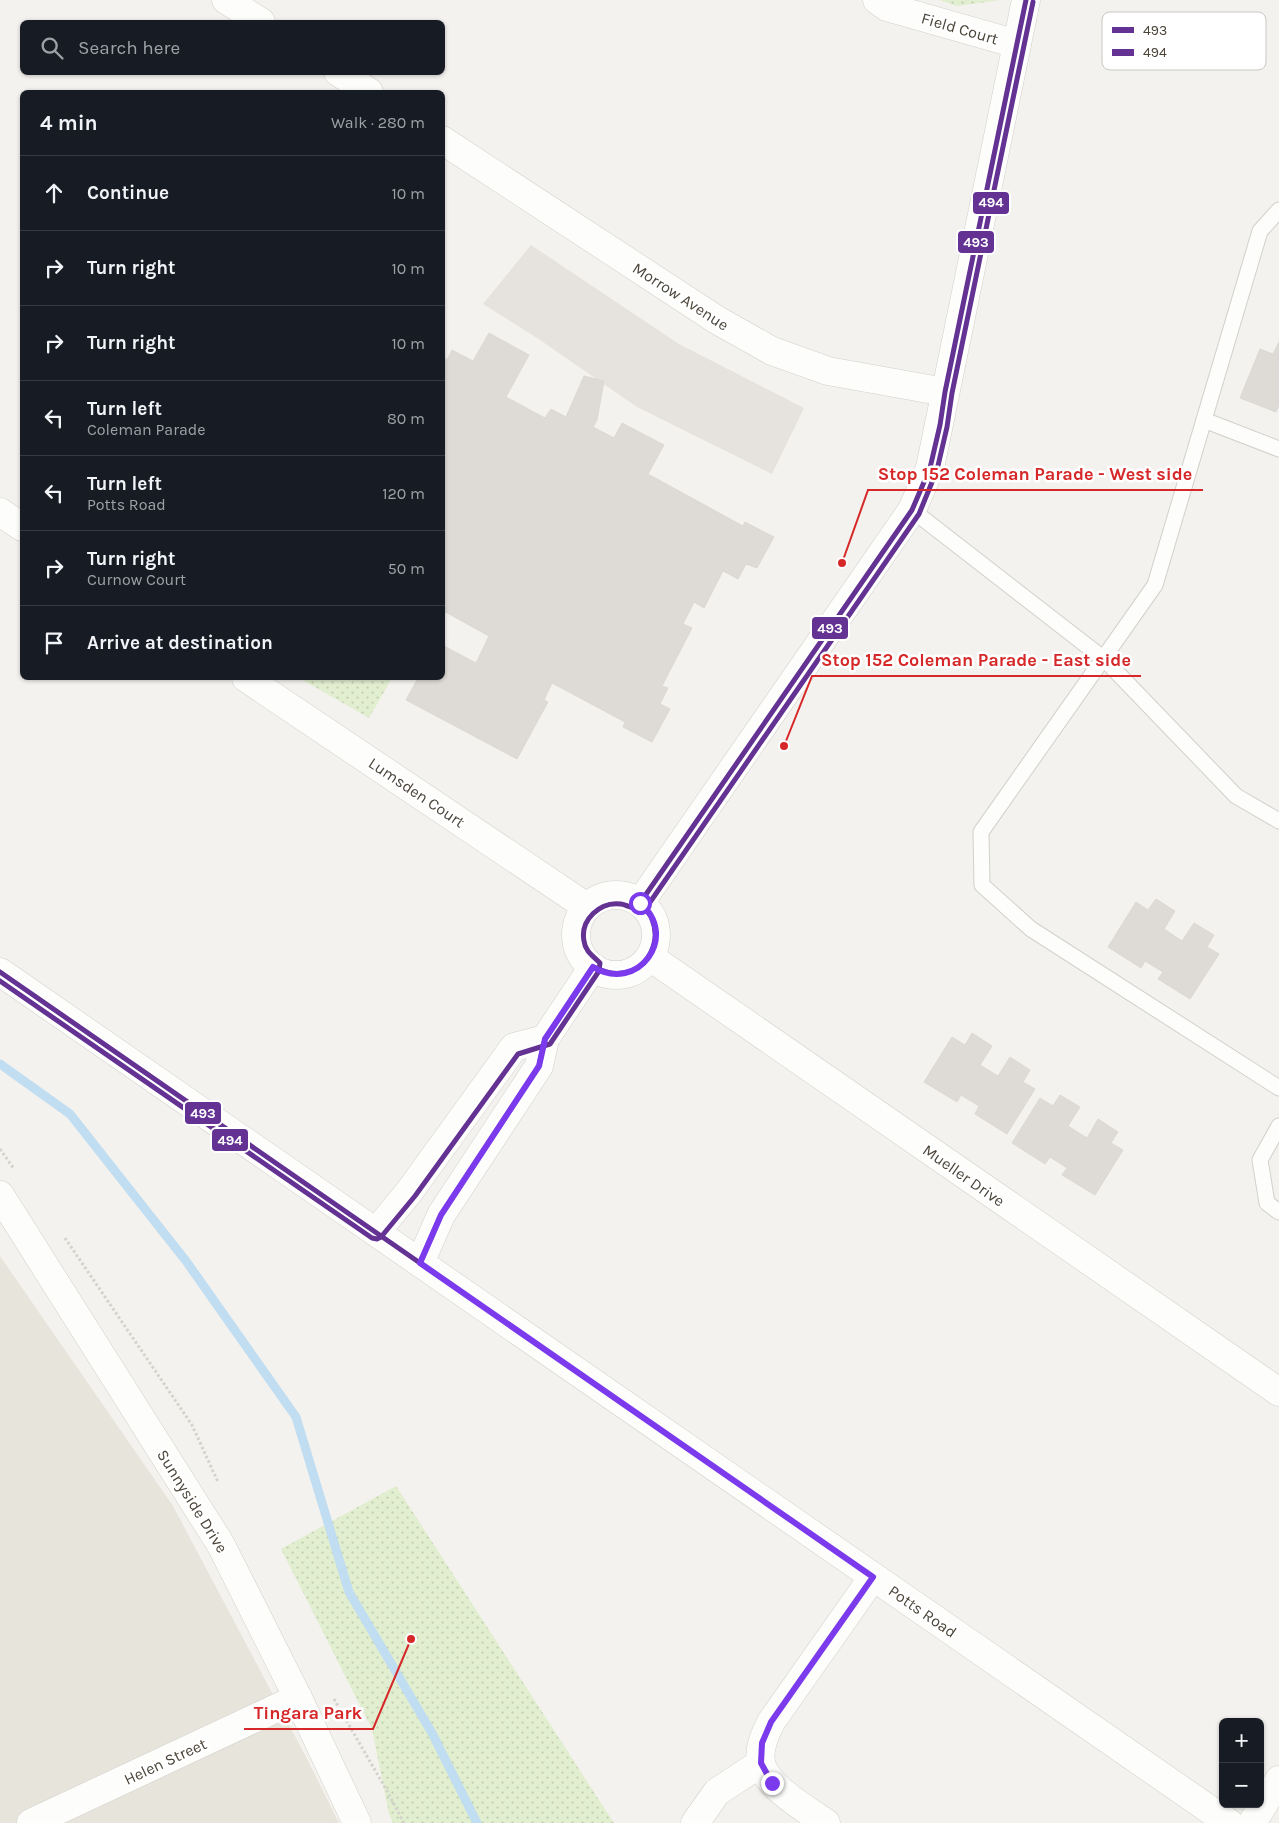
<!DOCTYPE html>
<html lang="en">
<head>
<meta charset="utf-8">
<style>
  :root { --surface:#171b24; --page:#242831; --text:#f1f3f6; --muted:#9ea1a6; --line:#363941 }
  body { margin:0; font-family:Karla,sans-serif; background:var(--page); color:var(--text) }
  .controls { position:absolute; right:15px; bottom:15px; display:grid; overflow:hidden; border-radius:8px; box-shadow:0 1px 4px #0004 }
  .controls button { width:45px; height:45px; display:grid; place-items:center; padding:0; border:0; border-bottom:1px solid var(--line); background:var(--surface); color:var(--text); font:25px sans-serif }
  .stop { position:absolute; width:15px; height:15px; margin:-11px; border:4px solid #7c3aed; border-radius:50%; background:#fff }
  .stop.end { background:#7c3aed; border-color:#fff; box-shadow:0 1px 5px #0008 }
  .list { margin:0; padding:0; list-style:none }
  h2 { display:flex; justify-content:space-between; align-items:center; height:65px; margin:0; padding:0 20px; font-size:21px }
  h2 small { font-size:16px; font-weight:400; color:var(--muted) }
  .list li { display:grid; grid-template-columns:32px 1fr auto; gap:15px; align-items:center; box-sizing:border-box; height:75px; padding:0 20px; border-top:1px solid var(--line) }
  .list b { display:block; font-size:19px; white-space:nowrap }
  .list p { margin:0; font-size:16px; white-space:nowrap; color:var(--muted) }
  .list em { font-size:16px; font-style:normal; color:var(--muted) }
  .icon { flex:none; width:28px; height:28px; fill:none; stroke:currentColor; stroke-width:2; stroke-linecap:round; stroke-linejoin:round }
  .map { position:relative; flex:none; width:1279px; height:1823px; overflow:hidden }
  .search { position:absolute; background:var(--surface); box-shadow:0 1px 4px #0004; left:20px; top:20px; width:425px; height:55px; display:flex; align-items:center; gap:12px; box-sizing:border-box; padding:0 18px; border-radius:8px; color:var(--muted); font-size:19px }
  .panel { position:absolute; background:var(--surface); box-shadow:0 1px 4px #0004; left:20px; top:90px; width:425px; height:590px; border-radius:8px }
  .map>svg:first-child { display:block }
  .residential { fill:#e7e4dc }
  .park { fill:url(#park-dots) }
  .parking { fill:#e6e3df }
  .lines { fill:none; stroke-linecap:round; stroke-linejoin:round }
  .stream { stroke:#c0ddf1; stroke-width:9 }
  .building { fill:#dedbd6; stroke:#dcd9d4 }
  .service-casing { stroke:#d2d0cb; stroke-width:17 }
  .minor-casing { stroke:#d2d0cb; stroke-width:29 }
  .tertiary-casing { stroke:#d2d0cb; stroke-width:29 }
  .path { stroke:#d3d2cc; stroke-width:3; stroke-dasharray:2.5 2.5; stroke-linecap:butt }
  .service { stroke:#fdfdfc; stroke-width:15 }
  .minor { stroke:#fdfdfc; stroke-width:28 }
  .tertiary { stroke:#fdfdfc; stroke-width:28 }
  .bus-1-casing { stroke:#fff; stroke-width:9 }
  .bus-2-casing { stroke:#fff; stroke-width:9 }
  .bus-1 { stroke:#633293; stroke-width:5 }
  .bus-2 { stroke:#633293; stroke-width:5 }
  .route { stroke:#7c3aed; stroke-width:6 }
  .labels { text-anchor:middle; stroke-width:5; stroke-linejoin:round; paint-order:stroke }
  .street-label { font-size:16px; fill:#4b4439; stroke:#fff }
  .key { fill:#fff; stroke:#c9c7c4; stroke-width:1 }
  .key-label { font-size:14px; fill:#4b4439 }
  .leader { fill:none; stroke:#d62828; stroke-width:2 }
  .callout-dot { fill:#d62828; stroke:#fff; stroke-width:2 }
  .callout-label { font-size:18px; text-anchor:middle; font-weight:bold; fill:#d62828; stroke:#fff; stroke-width:5; stroke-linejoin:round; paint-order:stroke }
  .line-badge { stroke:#fff; stroke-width:2 }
  .badge-label { font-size:14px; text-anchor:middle; font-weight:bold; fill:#fff }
</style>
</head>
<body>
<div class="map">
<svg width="1279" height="1823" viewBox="0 0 1279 1823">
  <defs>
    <pattern id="park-dots" width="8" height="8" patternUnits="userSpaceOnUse" patternTransform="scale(1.25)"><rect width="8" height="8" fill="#e1eecf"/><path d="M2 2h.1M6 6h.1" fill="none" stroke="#c3cdb2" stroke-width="1.8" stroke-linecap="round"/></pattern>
  </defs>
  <rect width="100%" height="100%" fill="#f4f2ee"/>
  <polygon class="residential" points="0,1256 173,1506 305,1755 339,1823 0,1823"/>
  <g class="park">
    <polygon points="939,0 1001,0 957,6"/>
    <polygon points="299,678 392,678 369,718"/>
    <polygon points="396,1486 614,1823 393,1823 389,1814 372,1729 281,1549"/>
  </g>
  <polygon class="parking" points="531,245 679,344 804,408 772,474 637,407 537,338 483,304"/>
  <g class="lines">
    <polyline class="stream" points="0,1064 70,1114 186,1261 296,1417 349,1592 432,1733 477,1823"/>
  </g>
  <g class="building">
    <polygon points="489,333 529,355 506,397 545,418 551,409 566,417 584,376 604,381 597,420 593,427 614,438 622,423 664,445 648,474 743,526 745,522 774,537 757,568 746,564 738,579 723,571 704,608 694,602 683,624 692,628 662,686 668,688 660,704 670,709 652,742 623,727 625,722 552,683 544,700 548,702 517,759 406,700 418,678 442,678 442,645 476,663 489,636 442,610 442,357 447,360 452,350 473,361"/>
    <polygon points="1279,342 1279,405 1276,412 1240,398 1260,349 1273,354"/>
    <polygon points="1156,899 1175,911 1164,929 1182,941 1194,923 1214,935 1207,947 1219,954 1190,999 1158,979 1163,972 1145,961 1141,968 1108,947 1136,902 1148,910"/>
    <polygon points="972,1033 992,1046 980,1065 998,1076 1010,1057 1030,1070 1023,1082 1035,1089 1007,1134 975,1114 979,1106 961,1095 957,1102 924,1082 952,1037 965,1045"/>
    <polygon points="1060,1095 1080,1107 1068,1126 1087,1138 1098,1119 1118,1132 1111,1143 1123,1150 1095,1195 1062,1175 1067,1168 1050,1157 1045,1164 1012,1143 1040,1098 1053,1106"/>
  </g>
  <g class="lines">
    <g class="service-casing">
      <g id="service">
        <polyline points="1279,210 1260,231 1155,585 981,832 982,885 1031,929 1279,1088"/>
        <polyline points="1204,420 1279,449"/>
        <polyline points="912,510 1104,659 1236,796 1279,821"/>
        <polyline points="1279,1126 1260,1160 1267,1203 1279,1212"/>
      </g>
    </g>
    <g class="minor-casing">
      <g id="minor">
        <polyline points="226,0 261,22"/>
        <polyline points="877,0 887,7 1017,44"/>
        <polyline points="338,72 369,92"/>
        <polyline points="442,140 717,320 772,351 828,371 945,392"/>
        <polyline points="0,512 22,527"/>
        <polyline points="246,678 587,907"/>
        <circle cx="616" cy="935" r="40"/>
        <polyline points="640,903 912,510 930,468 1026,0"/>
        <polyline points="650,957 1279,1392"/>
        <polyline points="0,1195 221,1545 298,1698 357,1823"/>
        <polyline points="376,1232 409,1192 514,1047 545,1039"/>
        <polyline points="420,1263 441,1215 539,1066 545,1039 593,967"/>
        <polyline points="31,1823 298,1698"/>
        <polyline points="695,1823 717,1792 761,1763"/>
        <path d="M 826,1823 C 807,1810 766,1786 761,1763 C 758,1749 765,1734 771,1722 L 873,1577"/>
        <polyline points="1252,1823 1279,1780"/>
      </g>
    </g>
    <g class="tertiary-casing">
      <polyline id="tertiary" points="0,972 1229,1823"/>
    </g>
    <g class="path">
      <polyline points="0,1149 14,1169"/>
      <polyline points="65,1238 192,1425 218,1482"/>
      <polyline points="334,1699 387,1791 404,1823"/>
    </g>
    <use href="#service" class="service"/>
    <use href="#minor" class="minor"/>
    <use href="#tertiary" class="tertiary"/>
    <g class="bus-1-casing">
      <path id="bus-1" d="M 0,972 L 420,1263 L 441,1215 L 539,1066 L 545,1039 L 593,967 C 603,971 612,975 623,973 C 649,969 661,941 652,919 C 650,913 644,908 640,903 L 912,510 L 930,468 L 940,425 L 945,392 L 1026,0"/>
    </g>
    <g class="bus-2-casing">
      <path id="bus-2" d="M 0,981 L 372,1238 L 377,1239 L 381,1237 L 415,1196 L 518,1054 L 550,1044 L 599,971 L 600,963 C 593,956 585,951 584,941 C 580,920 600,901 621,904 C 627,905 633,909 640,910 L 646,908 L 919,514 L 937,470 L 947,427 L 952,393 L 1033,2"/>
    </g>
    <use href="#bus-1" class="bus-1"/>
    <use href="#bus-2" class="bus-2"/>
  </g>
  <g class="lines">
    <path class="route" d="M 640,903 C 680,936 638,994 593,967 L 545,1039 L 539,1066 L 441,1215 L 420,1263 L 873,1577 L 771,1722 L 762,1743 L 761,1763 L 772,1783"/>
  </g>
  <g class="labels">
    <g class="street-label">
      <text transform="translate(960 28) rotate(16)" y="6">Field Court</text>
      <text transform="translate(681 296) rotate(33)" y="6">Morrow Avenue</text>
      <text transform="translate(417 792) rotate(34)" y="6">Lumsden Court</text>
      <text transform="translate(964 1175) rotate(35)" y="6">Mueller Drive</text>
      <text transform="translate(193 1501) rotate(58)" y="6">Sunnyside Drive</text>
      <text transform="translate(923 1611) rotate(35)" y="6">Potts Road</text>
      <text transform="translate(165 1761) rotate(-25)" y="6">Helen Street</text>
    </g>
  </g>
  <rect x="1102" y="12" width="164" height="58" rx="8" class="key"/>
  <rect x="1112" y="27" width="22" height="6" fill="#633293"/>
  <rect x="1112" y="49" width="22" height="7" fill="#633293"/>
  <g class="key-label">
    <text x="1143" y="35">493</text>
    <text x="1143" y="57">494</text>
  </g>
  <path class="leader" d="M842 563L868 490H1203M784 746L812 676H1141M411 1639L373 1729H244"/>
  <g class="callout-dot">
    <circle cx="842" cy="563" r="5"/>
    <circle cx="784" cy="746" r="5"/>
    <circle cx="411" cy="1639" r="5"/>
  </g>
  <g class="callout-label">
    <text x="1035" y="480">Stop 152 Coleman Parade - West side</text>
    <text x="976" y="666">Stop 152 Coleman Parade - East side</text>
    <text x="308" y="1719">Tingara Park</text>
  </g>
  <g class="line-badge">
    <rect x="972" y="191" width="38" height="24" rx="5" fill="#633293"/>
    <rect x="957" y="230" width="38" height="24" rx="5" fill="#633293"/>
    <rect x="811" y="616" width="38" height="24" rx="5" fill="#633293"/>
    <rect x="184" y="1101" width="38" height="24" rx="5" fill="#633293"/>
    <rect x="211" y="1128" width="38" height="24" rx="5" fill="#633293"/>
  </g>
  <g class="badge-label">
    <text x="991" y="207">494</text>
    <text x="976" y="247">493</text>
    <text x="830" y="633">493</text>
    <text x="203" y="1118">493</text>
    <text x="230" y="1145">494</text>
  </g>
</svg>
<div class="controls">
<button>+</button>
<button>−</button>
</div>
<div class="stop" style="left:640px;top:903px"></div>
<div class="stop end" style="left:772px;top:1783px"></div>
<div class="search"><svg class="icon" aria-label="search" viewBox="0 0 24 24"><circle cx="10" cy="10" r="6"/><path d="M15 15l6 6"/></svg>Search here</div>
<section class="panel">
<h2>4 min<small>Walk · 280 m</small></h2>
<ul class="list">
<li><svg class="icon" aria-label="ahead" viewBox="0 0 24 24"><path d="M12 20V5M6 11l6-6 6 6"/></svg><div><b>Continue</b></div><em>10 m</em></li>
<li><svg class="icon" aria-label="right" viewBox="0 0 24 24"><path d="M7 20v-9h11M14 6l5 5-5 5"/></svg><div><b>Turn right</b></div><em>10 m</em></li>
<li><svg class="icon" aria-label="right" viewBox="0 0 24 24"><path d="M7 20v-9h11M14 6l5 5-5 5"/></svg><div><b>Turn right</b></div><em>10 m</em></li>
<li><svg class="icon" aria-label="left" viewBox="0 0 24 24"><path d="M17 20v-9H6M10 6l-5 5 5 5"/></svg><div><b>Turn left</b><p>Coleman Parade</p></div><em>80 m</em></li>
<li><svg class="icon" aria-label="left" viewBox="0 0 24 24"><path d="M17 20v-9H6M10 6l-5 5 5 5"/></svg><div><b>Turn left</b><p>Potts Road</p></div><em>120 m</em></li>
<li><svg class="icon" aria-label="right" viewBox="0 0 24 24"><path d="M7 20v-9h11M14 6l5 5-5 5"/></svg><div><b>Turn right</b><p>Curnow Court</p></div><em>50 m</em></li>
<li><svg class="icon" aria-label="arrive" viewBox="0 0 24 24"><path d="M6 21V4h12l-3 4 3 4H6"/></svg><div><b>Arrive at destination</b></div></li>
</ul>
</section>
</div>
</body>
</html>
